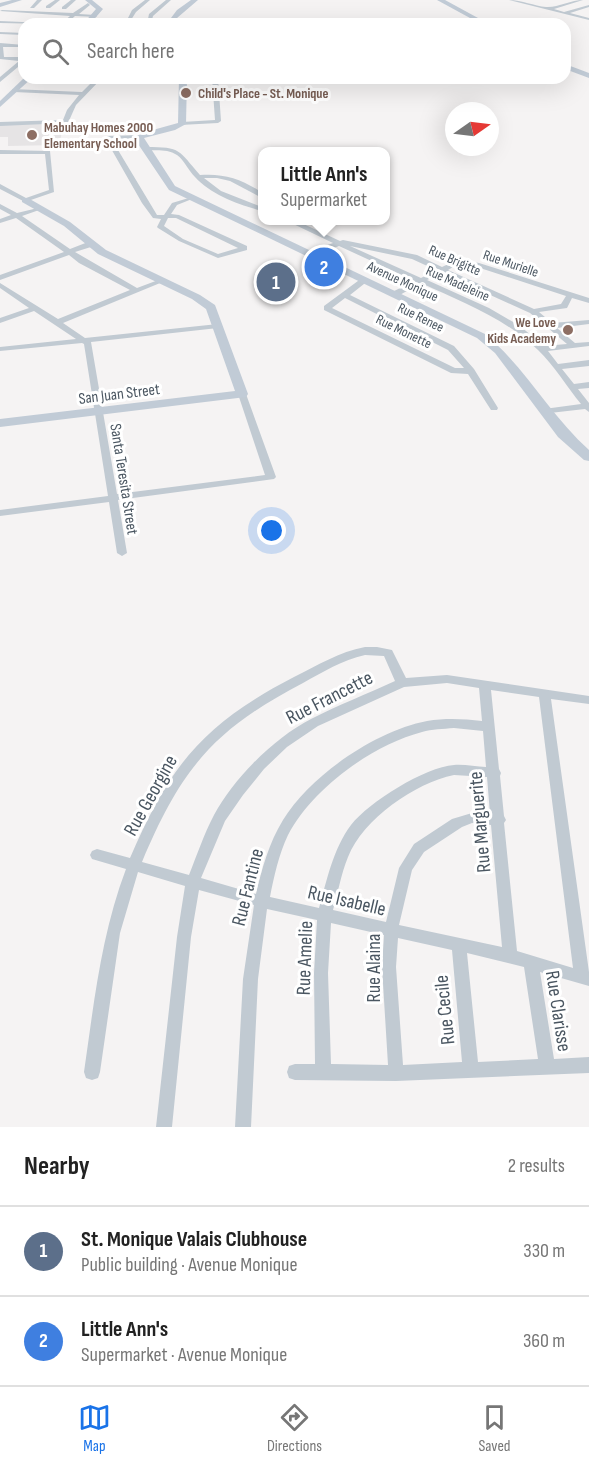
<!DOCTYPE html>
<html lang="en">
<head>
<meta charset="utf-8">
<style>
  :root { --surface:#fff; --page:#f6f6f6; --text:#222; --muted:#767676; --line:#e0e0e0; --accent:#1a73e8 }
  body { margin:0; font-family:"Sofia Sans Condensed",sans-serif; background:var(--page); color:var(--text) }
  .compass { position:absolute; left:445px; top:102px; width:54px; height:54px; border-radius:50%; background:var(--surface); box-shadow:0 6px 24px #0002; rotate:76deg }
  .you { position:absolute; left:272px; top:531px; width:21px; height:21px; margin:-15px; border:4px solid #fff; border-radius:50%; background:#1a73e8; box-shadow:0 0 0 9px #1a73e833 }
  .badge { display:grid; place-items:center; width:39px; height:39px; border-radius:50%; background:var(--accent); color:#fff; font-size:20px; font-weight:700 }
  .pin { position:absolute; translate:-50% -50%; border:3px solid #fff; box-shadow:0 2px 6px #0006 }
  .popup { position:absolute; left:258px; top:147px; width:132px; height:78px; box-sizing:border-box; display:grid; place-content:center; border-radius:12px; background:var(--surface); filter:drop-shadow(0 2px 4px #0005); font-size:20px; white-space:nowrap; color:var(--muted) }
  .popup b { font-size:22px; color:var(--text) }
  .popup::after { content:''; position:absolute; left:50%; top:100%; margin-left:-12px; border:12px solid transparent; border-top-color:var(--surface) }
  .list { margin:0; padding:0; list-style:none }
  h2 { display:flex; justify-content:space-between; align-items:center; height:78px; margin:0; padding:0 24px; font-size:26px }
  h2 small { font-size:20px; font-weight:400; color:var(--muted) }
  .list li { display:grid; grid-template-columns:39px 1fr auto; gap:18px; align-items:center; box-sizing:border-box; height:90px; padding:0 24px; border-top:2px solid var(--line) }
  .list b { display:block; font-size:22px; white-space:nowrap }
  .list p { margin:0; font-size:20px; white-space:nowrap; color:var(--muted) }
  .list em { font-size:20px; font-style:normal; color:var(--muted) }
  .icon { flex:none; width:33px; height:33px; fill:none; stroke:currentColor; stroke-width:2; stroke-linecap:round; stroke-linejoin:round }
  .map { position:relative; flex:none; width:589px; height:1127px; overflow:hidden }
  .search { position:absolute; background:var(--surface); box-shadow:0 6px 24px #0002; left:18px; right:18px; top:18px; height:66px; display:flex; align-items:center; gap:15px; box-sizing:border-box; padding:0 21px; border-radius:18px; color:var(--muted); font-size:22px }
  .sheet { height:258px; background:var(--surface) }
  nav { display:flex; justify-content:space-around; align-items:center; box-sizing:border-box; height:84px; border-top:2px solid var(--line); background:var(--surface); font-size:16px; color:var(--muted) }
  nav a { display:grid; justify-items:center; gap:3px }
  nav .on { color:var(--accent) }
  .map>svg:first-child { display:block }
  .education { fill:#e6e4e5 }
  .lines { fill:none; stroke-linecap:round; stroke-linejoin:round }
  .street { fill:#c1cad2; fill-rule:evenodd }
  .secondary { fill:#c1cbd6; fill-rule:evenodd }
  .education-dot { fill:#8d6e63; stroke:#fff; stroke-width:2 }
  .labels { text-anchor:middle; stroke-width:6; stroke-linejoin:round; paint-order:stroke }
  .far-education-label { font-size:14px; font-weight:bold; fill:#785e54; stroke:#fff; text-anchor:start }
  .far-street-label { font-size:14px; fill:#4a5661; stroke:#fff }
  .street-label { font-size:16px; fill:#4a5661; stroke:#fff }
  .near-street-label { font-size:20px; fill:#4a5661; stroke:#fff }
</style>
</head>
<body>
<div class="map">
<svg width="589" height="1127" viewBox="0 0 589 1127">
  <rect width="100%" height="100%" fill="#f5f3f3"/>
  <polygon class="education" points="64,123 59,145 8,146 8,137 0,137 0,125"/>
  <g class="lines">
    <g class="street">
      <polygon points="37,0 42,0 34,8 30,8"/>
      <polygon points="55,0 60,0 50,8 46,8 46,6"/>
      <polygon points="71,0 76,0 66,9 62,9 62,7"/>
      <polygon points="145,0 150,0 136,12 131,20 132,24 128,24 127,20 132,10"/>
      <polygon points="166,0 171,0 153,16 151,24 147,24 149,14"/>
      <path d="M 509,0 C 522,0 534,6 546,7 C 557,8 571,0 583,0 L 554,9 L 564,12 L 589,5 L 589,7 L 570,13 L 589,18 L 589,20 Z"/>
      <polygon points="88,3 90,5 79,14 95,15 97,17 75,16 66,24 61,24 70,16 0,11 2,10 73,13"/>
      <polygon points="0,21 45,23 47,24 0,23"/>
      <polygon points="0,32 24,33 24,35 0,34"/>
      <polygon points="0,43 24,45 24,47 3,47 4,57 24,57 24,62 0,82 0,77 19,61 0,59"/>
      <polygon points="96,78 102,78 76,105 68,123 0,126 0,122 63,120 67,110 79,95 14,92 12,89 82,92"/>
      <polygon points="212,78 218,78 221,121 218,123 180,125 180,123 182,122 215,120"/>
      <path d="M 140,135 L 143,137 L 142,138 L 112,140 L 157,215 L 164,215 L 172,203 L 192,197 L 192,199 L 177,205 L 171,214 L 179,215 L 247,246 L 247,250 L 218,258 L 179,241 L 158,228 L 157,227 L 161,219 L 153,218 L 142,203 L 105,138 L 108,136 ZM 168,218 L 176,218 L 238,248 L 218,254 L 183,239 L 164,226 Z"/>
      <path d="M 146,147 C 182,147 178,150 200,175 C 223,173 243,179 262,193 L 262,198 L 230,181 L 217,178 L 204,178 L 221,191 L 262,207 L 262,211 C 240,205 211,195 195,177 C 188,170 184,160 177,155 C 167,148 154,151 144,150 L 143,149 Z"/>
      <polygon points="0,150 50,151 54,192 25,202 0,189 0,184 26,198 49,190 45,154 0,154"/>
      <polygon points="0,204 17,213 42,207 42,209 22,216 70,249 88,242 94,242 94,246 75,252 137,288 161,279 165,281 63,323 85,338 218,324 222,326 218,328 91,342 117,494 265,475 238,394 242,391 246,394 276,477 274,479 118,500 127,553 122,556 117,553 109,502 0,516 0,510 108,496 84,344 82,343 0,351 0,347 76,339 34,311 0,323 0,318 29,308 0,288 0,283 58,319 130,290 79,263 69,255 0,280 0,275 64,252 16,218 0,223 0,219 11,215 0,209"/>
      <path d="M 285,220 L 295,220 L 340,241 L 343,240 L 417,255 L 442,267 L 459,259 L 479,263 L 589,298 L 589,303 L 572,298 L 567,308 L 539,312 L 552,323 L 589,320 L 589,324 L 557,328 L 575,343 L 589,342 L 589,346 L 548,351 L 558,364 L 589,360 L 589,366 L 562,369 L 574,384 L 589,382 L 589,388 L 578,389 L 589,403 L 589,412 L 585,409 L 541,414 L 541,410 L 544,409 L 581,404 C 567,387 554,365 538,350 C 505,318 462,302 421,283 L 398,296 L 392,296 L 392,292 L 415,281 L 339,246 L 314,256 L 308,256 L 308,252 L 333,243 ZM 350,246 L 412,259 L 436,270 L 421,278 ZM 460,263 L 477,267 L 566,296 L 561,304 L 534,309 L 448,270 ZM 442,273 L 530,313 L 567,344 L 544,346 L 520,326 L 489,308 L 427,280 Z"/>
      <path d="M 362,278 L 369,280 L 350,295 L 454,346 L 474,369 L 498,408 L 497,410 L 491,410 L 468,374 L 451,373 L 324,310 L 324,306 ZM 345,298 L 448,350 L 464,368 L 455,368 L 332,308 Z"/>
      <path d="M 365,647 L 377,647 L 392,650 L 406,678 L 447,675 L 589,696 L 589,704 L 551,699 L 589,972 L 589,986 L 540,972 L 554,1059 L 589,1057 L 589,1073 L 396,1081 L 295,1080 L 289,1078 L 287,1072 L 289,1066 L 295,1064 L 315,1064 L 314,973 L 317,920 L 267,909 L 258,979 L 251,1127 L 235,1127 L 243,979 L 254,905 L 199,890 L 191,937 L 172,1127 L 156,1127 L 177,937 L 185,886 L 138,872 L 120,933 L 100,1072 L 98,1078 L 92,1080 L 86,1078 L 84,1072 C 94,1003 101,935 126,869 L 92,859 L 90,855 L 92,851 L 97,849 L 130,858 C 170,765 203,724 294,677 C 318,665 339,652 365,647 ZM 365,655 L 384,656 L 395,681 C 367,694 338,705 311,719 C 274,738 234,778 214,815 C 204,834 197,855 189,875 L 142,862 C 181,769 213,730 303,683 C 323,672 342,660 365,655 ZM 447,683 L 479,688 L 482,721 C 464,719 446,718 427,721 C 375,731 310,776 283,820 C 269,843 262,868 256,894 L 201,878 L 225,821 L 243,795 L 264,769 L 287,747 L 318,726 L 404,687 ZM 491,690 L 539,697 L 573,968 L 517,951 L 504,823 L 506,820 L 504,816 L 500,776 L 501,773 L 499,769 ZM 454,728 L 483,731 L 486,767 C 476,767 464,764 454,765 C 425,767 369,802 351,825 C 333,849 327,880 319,908 L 270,897 C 274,876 279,854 288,835 C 312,789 372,745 422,732 C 432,729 443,729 454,728 ZM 454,775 L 487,777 L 490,814 L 472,813 L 452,819 L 414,844 L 399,868 L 386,922 L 333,910 C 338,893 341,874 348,857 C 363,819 415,783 454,775 ZM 472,823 L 491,825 L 502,947 L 399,925 L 412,870 L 424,852 L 462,827 ZM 331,923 L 384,935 L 382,967 L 388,1065 L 331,1064 L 328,973 ZM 398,938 L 452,950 L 462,1062 L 403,1065 L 396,967 ZM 467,953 L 524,967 L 538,1059 L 478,1062 Z"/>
    </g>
    <g class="secondary">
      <polygon points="12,0 22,0 0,7 0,3"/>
      <polygon points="85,0 92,0 103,9 90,24 83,24 96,9"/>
      <polygon points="191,0 198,0 177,18 179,24 173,24 171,18 177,10"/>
      <polygon points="437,0 445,0 489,24 481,24"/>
      <polygon points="565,64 589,73 589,78 565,69"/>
      <polygon points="24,78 32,78 0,107 0,101"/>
      <path d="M 179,78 L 187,78 L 186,124 L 175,130 L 144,138 L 175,186 L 485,334 C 525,367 550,415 589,450 L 589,461 L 584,460 L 558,437 L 495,353 L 477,338 L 169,190 L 136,141 L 136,137 L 142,133 L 178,123 Z"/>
      <polygon points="22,198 28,198 70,222 106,250 200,295 215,305 248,394 246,397 0,427 0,419 235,391 206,309 192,299 98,254 64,226 22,202"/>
    </g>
  </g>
  <g class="education-dot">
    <circle cx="186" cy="93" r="6"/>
    <circle cx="32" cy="135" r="6"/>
    <circle cx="568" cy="330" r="6"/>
  </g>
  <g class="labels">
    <g class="far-education-label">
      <text x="198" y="98">Child's Place - St. Monique</text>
      <text x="44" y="132">Mabuhay Homes 2000<tspan x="44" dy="16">Elementary School</tspan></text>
      <text x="556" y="327" text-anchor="end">We Love<tspan x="556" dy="16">Kids Academy</tspan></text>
    </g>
    <g class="far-street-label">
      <text transform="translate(455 260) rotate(24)" y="5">Rue Brigitte</text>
      <text transform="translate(511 263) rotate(19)" y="5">Rue Murielle</text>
      <text transform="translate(403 281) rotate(25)" y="5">Avenue Monique</text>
      <text transform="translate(458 283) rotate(24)" y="5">Rue Madeleine</text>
      <text transform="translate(421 317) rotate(26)" y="5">Rue Renee</text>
      <text transform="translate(404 331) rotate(26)" y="5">Rue Monette</text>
    </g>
    <g class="street-label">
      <text transform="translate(119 393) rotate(-7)" y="6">San Juan Street</text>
      <text transform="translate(125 479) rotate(81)" y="6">Santa Teresita Street</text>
    </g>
    <g class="near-street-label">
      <text transform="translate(329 697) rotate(-27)" y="7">Rue Francette</text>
      <text transform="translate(150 795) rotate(-61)" y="7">Rue Georgine</text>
      <text transform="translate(479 822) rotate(-95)" y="7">Rue Marguerite</text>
      <text transform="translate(247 887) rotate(-76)" y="7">Rue Fantine</text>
      <text transform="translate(347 900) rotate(13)" y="7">Rue Isabelle</text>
      <text transform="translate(304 958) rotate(-88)" y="7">Rue Amelie</text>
      <text transform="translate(373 968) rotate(-90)" y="7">Rue Alaina</text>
      <text transform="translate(444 1010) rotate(-96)" y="7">Rue Cecile</text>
      <text transform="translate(559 1011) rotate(81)" y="7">Rue Clarisse</text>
    </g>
  </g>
</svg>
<svg class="compass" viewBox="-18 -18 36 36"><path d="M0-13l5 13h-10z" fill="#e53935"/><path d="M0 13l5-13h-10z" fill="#767676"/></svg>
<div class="you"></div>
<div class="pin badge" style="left:276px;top:282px;background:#5c6f8a">1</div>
<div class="pin badge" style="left:324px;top:267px;background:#3f7fe0">2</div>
<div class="popup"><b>Little Ann's</b>Supermarket</div>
<div class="search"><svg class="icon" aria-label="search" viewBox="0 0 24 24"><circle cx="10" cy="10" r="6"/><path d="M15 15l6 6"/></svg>Search here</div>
</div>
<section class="sheet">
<h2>Nearby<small>2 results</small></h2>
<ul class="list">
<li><span class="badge" style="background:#5c6f8a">1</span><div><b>St. Monique Valais Clubhouse</b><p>Public building · Avenue Monique</p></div><em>330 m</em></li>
<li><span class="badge" style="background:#3f7fe0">2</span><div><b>Little Ann's</b><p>Supermarket · Avenue Monique</p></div><em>360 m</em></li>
</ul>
</section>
<nav>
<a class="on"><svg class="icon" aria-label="map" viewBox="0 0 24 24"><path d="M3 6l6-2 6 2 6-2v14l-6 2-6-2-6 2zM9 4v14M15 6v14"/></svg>Map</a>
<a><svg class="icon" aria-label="directions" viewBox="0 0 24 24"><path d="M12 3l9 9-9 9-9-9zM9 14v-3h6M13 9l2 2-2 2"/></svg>Directions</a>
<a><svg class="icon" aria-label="saved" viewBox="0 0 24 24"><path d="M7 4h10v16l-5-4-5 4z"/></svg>Saved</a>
</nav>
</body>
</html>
